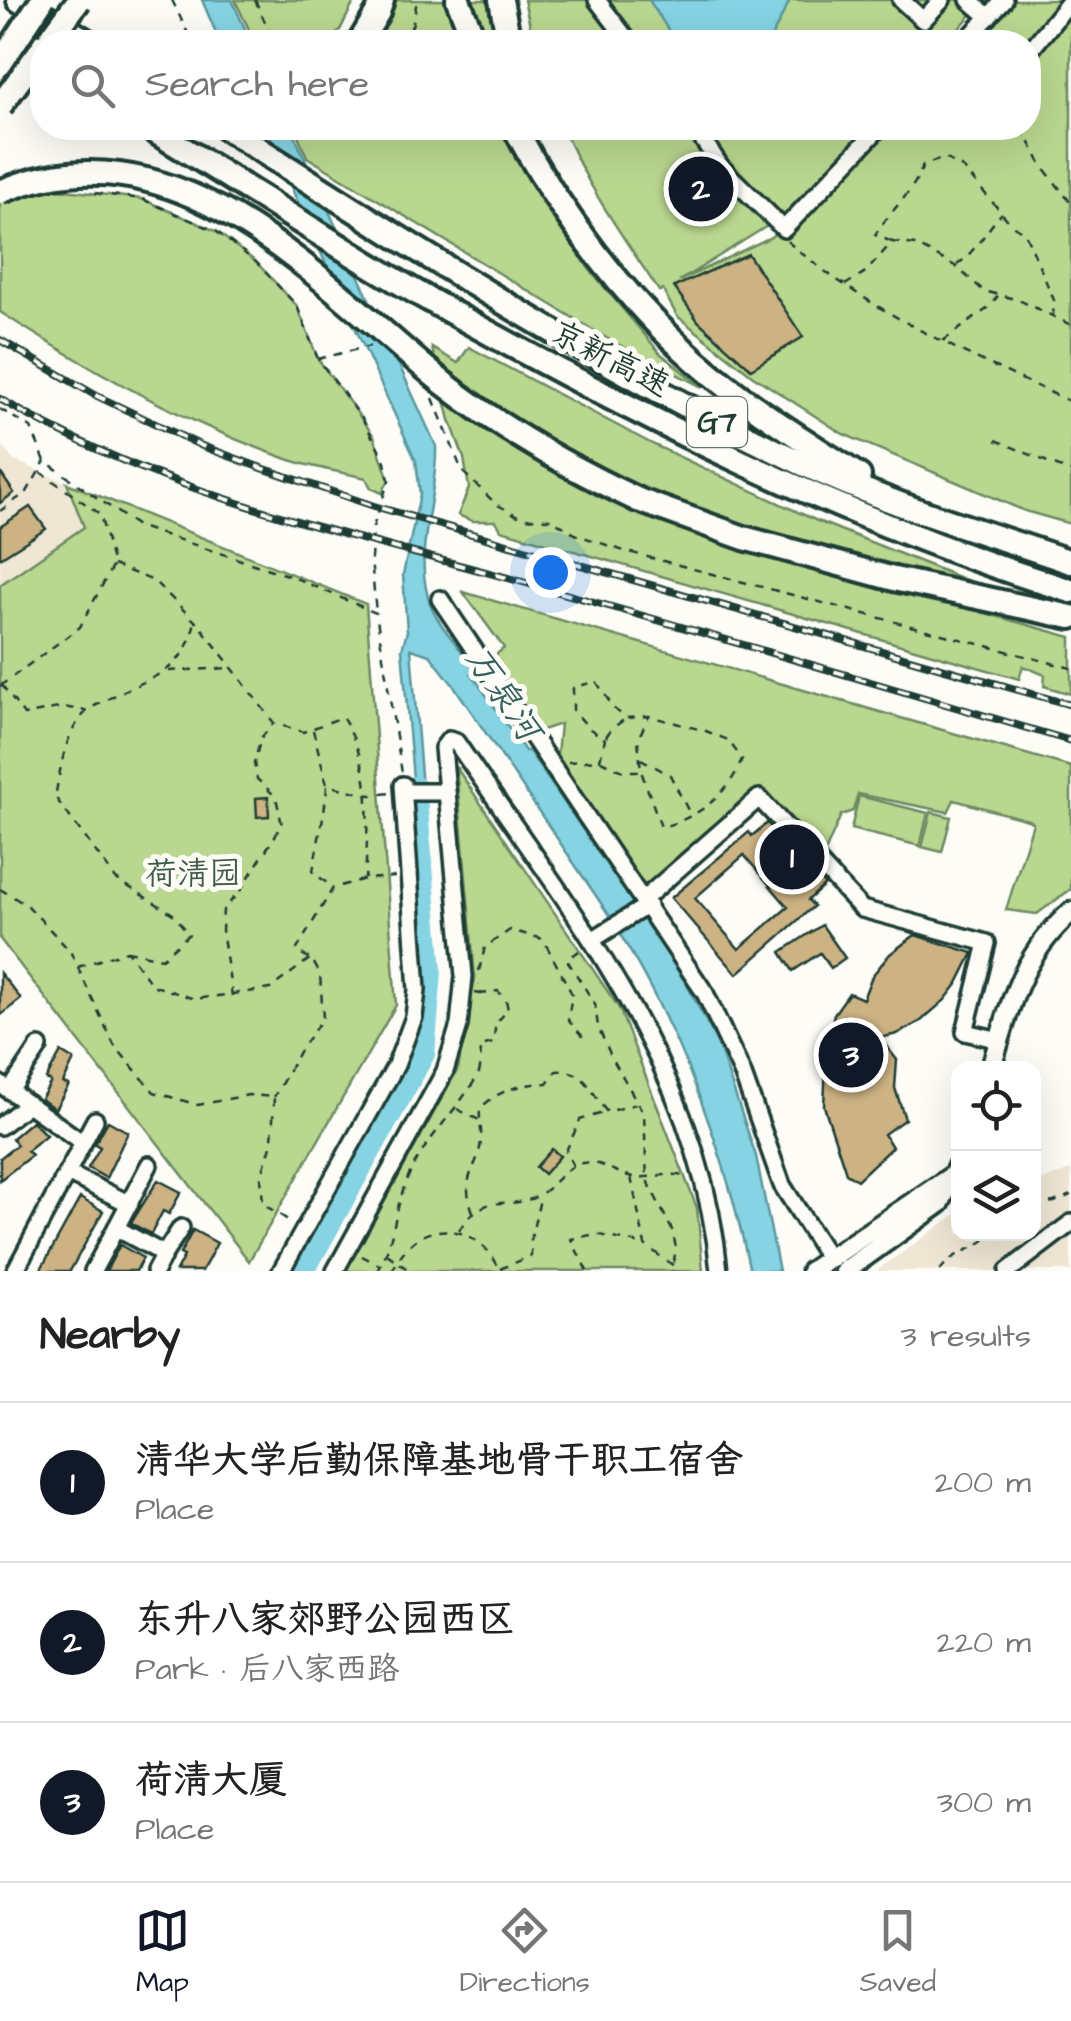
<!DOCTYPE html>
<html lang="en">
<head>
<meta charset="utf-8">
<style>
  :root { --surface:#fff; --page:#f6f6f6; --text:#222; --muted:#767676; --line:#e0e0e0; --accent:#111827 }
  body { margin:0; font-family:"Architects Daughter","LXGW WenKai TC",sans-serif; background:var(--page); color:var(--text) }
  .controls { position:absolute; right:30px; bottom:30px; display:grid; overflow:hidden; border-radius:20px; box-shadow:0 10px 40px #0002 }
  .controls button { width:90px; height:90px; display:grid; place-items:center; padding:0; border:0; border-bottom:2px solid var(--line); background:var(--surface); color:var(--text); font:50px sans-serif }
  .you { position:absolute; left:550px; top:572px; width:35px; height:35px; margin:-25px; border:8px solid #fff; border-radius:50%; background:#1a73e8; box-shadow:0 0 0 15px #1a73e833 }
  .badge { display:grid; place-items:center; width:65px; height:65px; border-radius:50%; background:var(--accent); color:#fff; font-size:32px; font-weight:700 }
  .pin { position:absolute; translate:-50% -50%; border:5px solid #fff; box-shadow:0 2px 10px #0006 }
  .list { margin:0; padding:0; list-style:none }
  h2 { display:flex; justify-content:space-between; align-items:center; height:130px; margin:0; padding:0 40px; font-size:42px }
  h2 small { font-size:32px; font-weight:400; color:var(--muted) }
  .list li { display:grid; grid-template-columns:65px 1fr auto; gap:30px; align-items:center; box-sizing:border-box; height:160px; padding:0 40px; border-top:2px solid var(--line) }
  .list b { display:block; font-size:38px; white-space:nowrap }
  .list p { margin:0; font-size:32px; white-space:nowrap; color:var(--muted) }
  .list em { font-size:32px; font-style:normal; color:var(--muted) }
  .icon { flex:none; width:55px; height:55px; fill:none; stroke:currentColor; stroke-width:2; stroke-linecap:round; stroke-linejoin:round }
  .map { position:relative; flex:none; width:1071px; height:1271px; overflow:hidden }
  .search { position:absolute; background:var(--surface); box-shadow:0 10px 40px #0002; left:30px; right:30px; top:30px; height:110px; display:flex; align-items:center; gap:25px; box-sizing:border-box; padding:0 35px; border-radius:40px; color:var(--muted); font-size:38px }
  .sheet { height:610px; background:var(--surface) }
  nav { display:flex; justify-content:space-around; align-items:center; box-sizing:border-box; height:140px; border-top:2px solid var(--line); background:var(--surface); font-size:28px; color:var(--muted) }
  nav a { display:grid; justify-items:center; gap:5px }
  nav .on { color:var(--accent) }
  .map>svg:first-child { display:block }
  .built { fill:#efe6d4 }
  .green { fill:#b9d78f; stroke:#6c8a62; stroke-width:2.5 }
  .water { fill:#85d3e3; stroke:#5c979d; stroke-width:2.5 }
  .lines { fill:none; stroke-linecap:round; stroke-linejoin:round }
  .river { stroke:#85d3e3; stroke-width:22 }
  .building { fill:#cdb283; stroke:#1f3d34; stroke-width:2.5; fill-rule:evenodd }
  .minor-casing { stroke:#1f3d34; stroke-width:22 }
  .major-casing { stroke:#1f3d34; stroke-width:25 }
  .highway-casing { stroke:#1f3d34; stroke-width:30 }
  .path { stroke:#1f3d34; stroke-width:2.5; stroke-dasharray:8 8; stroke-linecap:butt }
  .minor { stroke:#fdfcf7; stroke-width:15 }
  .major { stroke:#fdfcf7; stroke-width:18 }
  .highway { stroke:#fdfcf7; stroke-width:22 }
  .rail-casing { stroke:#1f3d34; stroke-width:8 }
  .rail { stroke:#fdfcf7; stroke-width:4; stroke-dasharray:11; stroke-linecap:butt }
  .highway-bridge-casing { stroke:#1f3d34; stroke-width:30; stroke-linecap:butt }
  .highway-bridge { stroke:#fdfcf7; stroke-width:22 }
  .labels { text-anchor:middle; stroke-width:10; stroke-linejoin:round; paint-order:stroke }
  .shield { fill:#fdfcf7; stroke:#62766e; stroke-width:2.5 }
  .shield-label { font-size:30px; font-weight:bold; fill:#1f3d34 }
  .street-label { font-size:32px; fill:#1f3d34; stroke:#fdfcf7 }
  .park-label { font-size:32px; fill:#3e5c46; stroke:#fdfcf7 }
  .water-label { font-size:35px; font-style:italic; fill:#386260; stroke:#fdfcf7 }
</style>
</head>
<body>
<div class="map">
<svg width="1071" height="1271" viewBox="0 0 1071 1271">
  <rect width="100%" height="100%" fill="#fdfcf7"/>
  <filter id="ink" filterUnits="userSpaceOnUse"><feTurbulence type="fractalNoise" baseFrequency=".01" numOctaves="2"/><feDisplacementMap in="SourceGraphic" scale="20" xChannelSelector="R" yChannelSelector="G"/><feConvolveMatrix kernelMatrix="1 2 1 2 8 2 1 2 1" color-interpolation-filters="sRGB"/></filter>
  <g filter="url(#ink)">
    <g class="built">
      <polygon points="0,442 13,460 67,483 85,526 0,585"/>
      <polygon points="1071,1170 1071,1271 876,1271 958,1213 958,1234 1034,1234 1034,1183"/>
    </g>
    <g class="green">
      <polygon points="235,0 355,0 340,30 329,42 255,42"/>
      <polygon points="391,0 490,0 496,42 375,42"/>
      <polygon points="524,0 984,0 947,42 534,42"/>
      <path d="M 996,0 L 1071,0 L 1071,524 L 1025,511 L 843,434 L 753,376 L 677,316 L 663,290 L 659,291 C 624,238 587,187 563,128 L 868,128 L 780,218 L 679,281 L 771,237 L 875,128 L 1028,128 L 1028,42 L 956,42 Z"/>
      <polygon points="295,128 510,128 515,159 589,269 660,353 702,387 608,339 307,157"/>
      <path d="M 39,187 L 142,199 L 216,231 L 256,262 L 297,306 L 318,359 L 374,436 L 389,480 L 382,493 L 371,488 L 366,478 C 341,472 315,468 290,460 C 187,424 92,371 0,312 L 0,202 Z"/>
      <polygon points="469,347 654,445 815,520 976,584 981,612 1071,637 1071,694 1044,686 1045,675 1023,666 1019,679 501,530 496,521 472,521 458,515 469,488 464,458 450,420 432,348 458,363"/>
      <polygon points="67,483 366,604 396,1005 249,1261 0,939 0,585 84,527"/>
      <polygon points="463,592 1071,767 1071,889 1037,914 1006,910 1033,823 1028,820 954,800 948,812 858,794 853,811 841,815 822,859 761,790 645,890 557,755 560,724 539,731 491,659 504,648"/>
      <polygon points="456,767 619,1008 697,1208 703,1271 346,1271 458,1069 475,978"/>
      <polygon points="859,796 928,813 920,846 851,829"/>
      <polygon points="931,812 951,817 942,852 922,847"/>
    </g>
    <g class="water">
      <polygon points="202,0 232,0 251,42 220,42"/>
      <polygon points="649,0 787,0 789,2 769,42 676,42"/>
      <path d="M 267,128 L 291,128 L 436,446 C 438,499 410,557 432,608 C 441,628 459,647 473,665 L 471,673 L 525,751 L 529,751 L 634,904 L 611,918 L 454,686 L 430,655 L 411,649 L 424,813 L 416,814 L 402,649 L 407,631 L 403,575 L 420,494 L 416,461 L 295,196 Z"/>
      <path d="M 642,913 L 687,985 L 718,1044 L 756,1156 L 779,1271 L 750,1271 C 725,1150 682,1035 617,929 Z"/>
    </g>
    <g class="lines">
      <polyline class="river" points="304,1271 424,1054 431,971 415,787"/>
    </g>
    <g class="building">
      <polygon points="748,254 803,337 751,369 698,321 674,287"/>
      <polygon points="0,472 14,493 0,503"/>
      <polygon points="30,507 46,529 0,558 0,527"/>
      <polygon points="268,797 269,816 257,817 256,798"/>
      <path d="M 767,823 L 825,885 L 808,900 L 814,906 L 737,974 L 671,898 L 749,832 L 752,836 ZM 744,855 L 788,907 L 739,949 L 695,898 Z"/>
      <polygon points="822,925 845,958 831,968 820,953 793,971 781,952"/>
      <polygon points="915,935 973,953 958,983 945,1000 921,1021 897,1034 880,1038 897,1060 895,1088 905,1119 884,1134 892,1147 857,1180 846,1173 824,1106 827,1044 834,1014 849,993 863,999 872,976 890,954"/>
      <polygon points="0,973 21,999 0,1016"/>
      <polygon points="61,1052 74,1060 63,1083 69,1085 55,1109 41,1099 51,1082 46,1079"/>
      <polygon points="32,1121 46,1135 27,1151 32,1155 0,1180 0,1158 17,1145 12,1138"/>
      <polygon points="108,1121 128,1132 106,1178 88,1168 100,1147 95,1144"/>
      <polygon points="552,1149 560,1156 544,1174 536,1167"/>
      <polygon points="158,1180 181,1192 169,1214 163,1211 151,1234 131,1223"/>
      <polygon points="80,1198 103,1211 70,1271 40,1271"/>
      <polygon points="193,1230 217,1243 202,1271 176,1271 184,1256 180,1254"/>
      <polygon points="120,1245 143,1258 136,1271 106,1271"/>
    </g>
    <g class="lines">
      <g class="minor-casing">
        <g id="minor">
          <polyline points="597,0 629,42"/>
          <polyline points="901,0 923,20 942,0"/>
          <polyline points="969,0 989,17"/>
          <polyline points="965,42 1004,0"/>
          <polyline points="1028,53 1071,0"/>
          <polyline points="695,128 721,167 784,229 879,128"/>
          <polyline points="440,599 705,993 742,1072 782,1185 829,1259"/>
          <polyline points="404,792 447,792"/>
          <polyline points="644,899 759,798 862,909 987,943 965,1032 1000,1040"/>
          <polyline points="592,940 648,905"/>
          <polyline points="0,1084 83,1143"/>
          <polyline points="10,1091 39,1047"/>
          <polyline points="0,1126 28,1104"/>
          <polyline points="67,1173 130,1204"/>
          <polyline points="116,1228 149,1165"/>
          <polyline points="164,1254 181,1228"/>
          <polyline points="15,1271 95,1120"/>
          <polyline points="93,1271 116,1228 164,1254 155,1271"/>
          <polyline points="281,1271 396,1065 414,1017 417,990 403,785"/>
          <path d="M 335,1271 L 445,1071 L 459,1025 L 464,976 L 443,748 L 449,740 L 456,742 C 567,905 701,1067 719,1271"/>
          <polyline points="1008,1271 1071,1223"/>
        </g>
      </g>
      <g class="major-casing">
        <g id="major">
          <path d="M 991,1068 C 1010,1006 1020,957 1071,912"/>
          <polyline points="811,1271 952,1176"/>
          <polyline points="845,1271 940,1203 958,1165"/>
        </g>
      </g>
      <g class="highway-casing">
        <g id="highway">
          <polyline points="19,0 88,42"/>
          <polyline points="458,0 475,42"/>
          <polyline points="501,0 509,42"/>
          <polyline points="360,42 378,12 382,0"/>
          <path d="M 149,128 C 243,184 333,245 428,299 C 632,414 847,522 1071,591"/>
          <path d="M 226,128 C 413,248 599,368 801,463 C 887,504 981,531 1071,562"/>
          <path d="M 515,128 C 558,211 626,300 697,362 C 746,405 804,440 859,476"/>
          <polyline points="638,500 744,538 894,579 1071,617"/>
        </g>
      </g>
      <g class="path">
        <polyline points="172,0 192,42"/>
        <polyline points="255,0 274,42"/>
        <polyline points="404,42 413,23 417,0"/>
        <polyline points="1022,128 1043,167 1071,203"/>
        <polyline points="95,193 142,199 216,231 256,262 297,306 318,359 362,418 384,458 389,480 373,527 371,559 376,613"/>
        <path d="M 787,241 C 874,316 968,354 1071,402"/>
        <path d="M 892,242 L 875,235 C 890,210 914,193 923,165 L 945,158 L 964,169 L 1012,225 L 1025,233 L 1054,300 L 1053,315"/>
        <path d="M 957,265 C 976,251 986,230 1002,213"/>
        <polyline points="845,285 867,271 892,242 916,245 955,266 984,291 1019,300 1071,325"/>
        <polyline points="943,341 987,309 998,296"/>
        <polyline points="318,359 370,346"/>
        <polyline points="433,398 462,471 496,504 522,518 552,519 575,534 621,550 1071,668"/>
        <polyline points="0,409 31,428 45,461 137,526 293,577 376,613 402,773"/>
        <polyline points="996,440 1071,472"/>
        <polyline points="0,511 27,492 45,461"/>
        <path d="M 113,565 L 154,581 L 201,627 L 274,723 L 303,732 L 342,717 C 374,767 368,822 365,879"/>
        <polyline points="169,671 231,668"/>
        <polyline points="2,685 24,715 63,707 86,711"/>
        <polyline points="0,686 80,627 113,565 100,514 39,471"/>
        <polyline points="313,730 327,785 369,795 391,793"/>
        <polyline points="606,737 611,729 625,719"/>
        <polyline points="641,759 670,775 690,814"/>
        <polyline points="601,761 623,771 641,771"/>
        <path d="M 568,762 L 600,760 L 605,739 L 590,729 L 573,710 L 573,688 L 596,681 L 615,710 L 628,718 L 649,716 L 706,731 L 728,740 L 742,759 C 730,793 697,819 661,827 L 641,771 L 638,739 L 649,716"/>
        <path d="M 327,786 C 325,816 317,843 313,872 L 332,887"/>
        <polyline points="0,889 28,906 70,951 114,1045 154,1092 198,1105 248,1095 274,1097 272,1143 261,1177 263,1204 291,1222"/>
        <path d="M 127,951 L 162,958 L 189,934 L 173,914 L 116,879 L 55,797 C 61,768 64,733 87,711 C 92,706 102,703 108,699 C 151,675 184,676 195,621"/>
        <polyline points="579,951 567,960 595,1004 598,1027 611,1056 644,1114 647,1180 673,1232 676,1249 672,1271"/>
        <polyline points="309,958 296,951 333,888 365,879 395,877"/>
        <polyline points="78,967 127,951 152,985 195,999 270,989 311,958 320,974 323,1018 300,1050 274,1097"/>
        <polyline points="479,971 485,947 510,930 543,939 572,994 568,1020 584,1038"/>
        <polyline points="475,993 481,994 478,984"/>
        <polyline points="232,996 222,930 223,910 240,891 282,825 276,797 257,779 254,763 261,738 273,724"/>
        <polyline points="457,1109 479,1120"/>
        <polyline points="573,1166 566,1151 580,1120 606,1112"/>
        <polyline points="631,1177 645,1245 674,1266"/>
        <polyline points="1034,1204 1054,1202 1071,1195"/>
        <path d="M 473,1212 C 459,1174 478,1172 481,1141 C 482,1131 479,1119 480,1109 C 497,1090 522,1084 547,1083 L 556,1071 C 586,1068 590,1092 607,1112 L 636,1104"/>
        <path d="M 459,1230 C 489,1186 506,1214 539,1195 C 555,1186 563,1167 583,1163 C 602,1160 616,1175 634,1177 C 654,1179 668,1171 687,1177"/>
        <polyline points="387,1254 410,1271"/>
        <polyline points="362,1256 381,1266"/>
        <polyline points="500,1269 531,1256 531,1238 541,1195"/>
        <path d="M 378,1271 C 397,1236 393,1204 413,1167 C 431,1134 458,1108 477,1077 C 482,1070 480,1056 481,1046 L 493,1043 L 496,1023 L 508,1010 L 506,1000 L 498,991 L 481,994"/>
        <path d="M 392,1271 C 396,1264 400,1256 405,1250 C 435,1214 485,1232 500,1271"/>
        <polyline points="587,1271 571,1239 596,1234 645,1245"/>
        <path d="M 940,1271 C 953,1250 975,1252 991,1234"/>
      </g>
      <use href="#minor" class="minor"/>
      <use href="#major" class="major"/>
      <use href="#highway" class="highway"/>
      <g class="rail-casing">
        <g id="rail">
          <polyline points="0,340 95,395 202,446 256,466 374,506 1071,705"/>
          <path d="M 0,399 C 159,494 343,533 519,581 C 704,632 887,687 1071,741"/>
        </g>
      </g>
      <use href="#rail" class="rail"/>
      <g class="highway-bridge-casing">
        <g id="highway-bridge">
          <polyline points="48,42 79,0"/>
          <polyline points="0,64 42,0"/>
          <polyline points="0,106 42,49"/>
          <path d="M 0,192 C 176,116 319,282 442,382 C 503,430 568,467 638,500"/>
        </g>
      </g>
      <use href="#highway-bridge" class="highway-bridge"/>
    </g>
  </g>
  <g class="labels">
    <rect class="shield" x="687" y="397" width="60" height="50" rx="8"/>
    <g class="shield-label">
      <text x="717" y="432">G7</text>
    </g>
    <g class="street-label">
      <text transform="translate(611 358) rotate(27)" y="11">京新高速</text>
    </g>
    <g class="park-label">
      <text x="193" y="884">荷清园</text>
    </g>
    <g class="water-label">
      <text transform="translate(504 693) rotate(56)" y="12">万泉河</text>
    </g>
  </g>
</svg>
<div class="controls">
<button><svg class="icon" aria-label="locate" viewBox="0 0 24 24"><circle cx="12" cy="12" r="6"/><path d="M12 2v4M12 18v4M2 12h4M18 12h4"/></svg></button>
<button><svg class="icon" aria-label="layers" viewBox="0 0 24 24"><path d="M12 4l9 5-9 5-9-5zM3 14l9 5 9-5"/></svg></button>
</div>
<div class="you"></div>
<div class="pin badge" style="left:792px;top:857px">1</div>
<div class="pin badge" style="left:701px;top:189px">2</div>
<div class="pin badge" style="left:851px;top:1055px">3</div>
<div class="search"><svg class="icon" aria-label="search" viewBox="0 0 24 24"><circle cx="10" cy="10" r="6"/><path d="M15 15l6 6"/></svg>Search here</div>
</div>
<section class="sheet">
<h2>Nearby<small>3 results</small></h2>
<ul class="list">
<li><span class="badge">1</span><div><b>清华大学后勤保障基地骨干职工宿舍</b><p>Place</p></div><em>200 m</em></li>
<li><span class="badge">2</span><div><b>东升八家郊野公园西区</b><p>Park · 后八家西路</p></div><em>220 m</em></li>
<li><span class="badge">3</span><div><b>荷清大厦</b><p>Place</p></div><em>300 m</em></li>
</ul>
</section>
<nav>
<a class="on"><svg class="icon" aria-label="map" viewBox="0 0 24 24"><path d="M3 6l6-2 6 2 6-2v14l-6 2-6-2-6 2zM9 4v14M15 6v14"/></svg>Map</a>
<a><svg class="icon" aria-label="directions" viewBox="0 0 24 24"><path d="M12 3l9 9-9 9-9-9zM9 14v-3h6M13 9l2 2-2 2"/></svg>Directions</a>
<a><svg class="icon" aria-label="saved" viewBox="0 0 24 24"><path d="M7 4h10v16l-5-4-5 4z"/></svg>Saved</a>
</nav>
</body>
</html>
